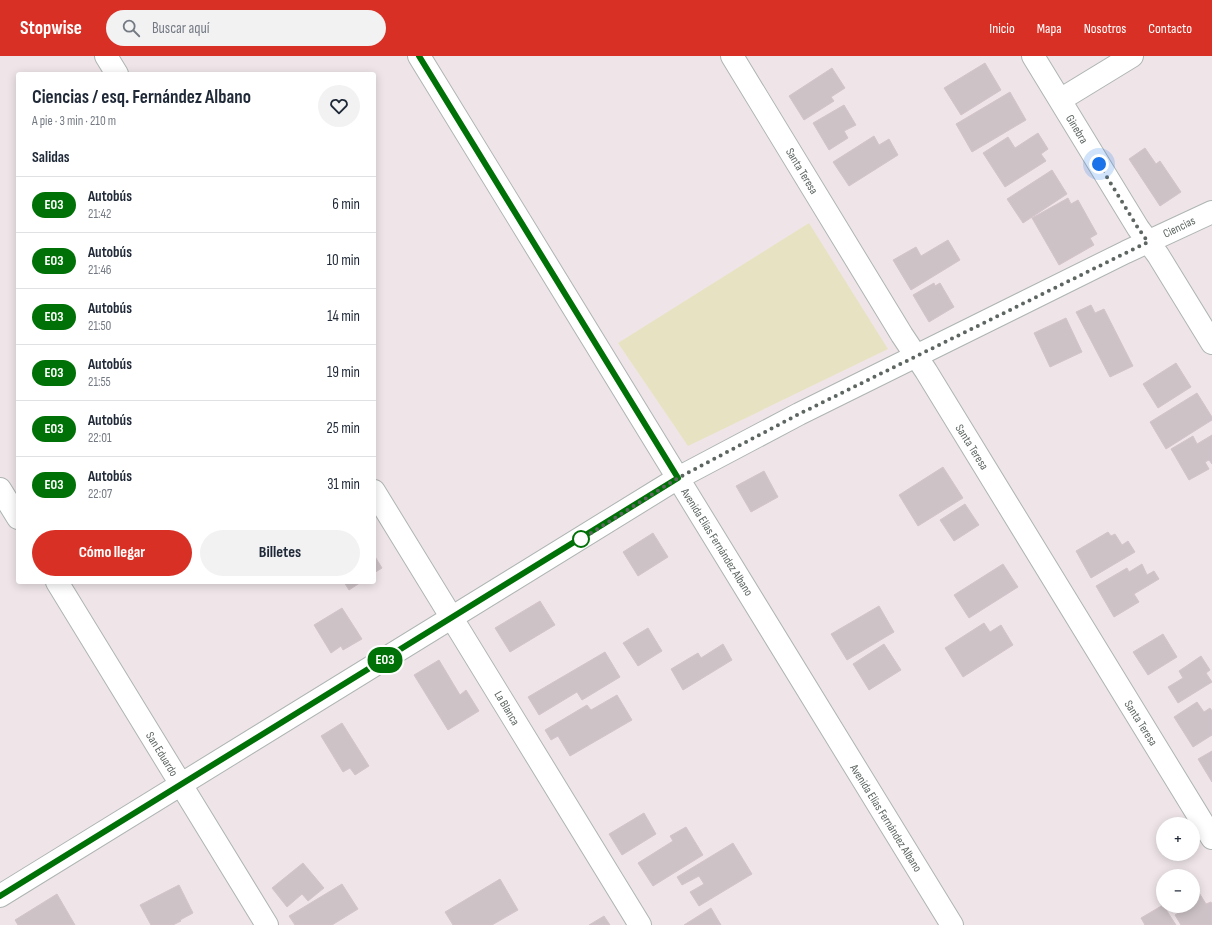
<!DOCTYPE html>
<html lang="es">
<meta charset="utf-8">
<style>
body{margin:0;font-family:"Sofia Sans Condensed",sans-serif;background:#f2f2f3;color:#1f2937;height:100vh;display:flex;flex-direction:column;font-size:15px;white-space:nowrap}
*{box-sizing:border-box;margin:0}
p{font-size:13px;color:#747a83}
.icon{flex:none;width:22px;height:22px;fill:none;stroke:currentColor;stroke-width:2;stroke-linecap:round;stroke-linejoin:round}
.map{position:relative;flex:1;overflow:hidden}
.side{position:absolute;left:16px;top:16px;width:360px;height:512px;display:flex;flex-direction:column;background:#fff;border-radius:4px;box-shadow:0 2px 10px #0003}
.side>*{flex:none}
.badge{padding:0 8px;border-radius:13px;font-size:14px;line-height:26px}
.buttons{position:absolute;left:1156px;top:761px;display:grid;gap:8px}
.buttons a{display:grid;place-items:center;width:44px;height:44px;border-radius:50%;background:#fff;box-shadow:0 2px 10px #0003;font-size:20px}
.you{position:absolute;width:20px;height:20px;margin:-10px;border:3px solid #fff;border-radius:50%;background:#1a73e8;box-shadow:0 0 0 6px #1a73e833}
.map>.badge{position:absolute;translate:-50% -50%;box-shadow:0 0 0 2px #fff}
h2{padding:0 16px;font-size:15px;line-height:36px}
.round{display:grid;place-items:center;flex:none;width:42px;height:42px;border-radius:21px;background:#f2f2f3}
.headline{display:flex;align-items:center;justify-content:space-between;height:68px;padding:0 16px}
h1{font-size:19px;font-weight:700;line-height:30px}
.action{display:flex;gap:8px;margin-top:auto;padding:8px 16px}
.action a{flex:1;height:46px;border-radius:24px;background:#d93025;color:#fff;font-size:16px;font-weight:700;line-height:46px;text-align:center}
.action a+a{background:#f2f2f3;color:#1f2937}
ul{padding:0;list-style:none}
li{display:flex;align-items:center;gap:12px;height:56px;padding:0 16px;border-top:1px solid #e0e1e3}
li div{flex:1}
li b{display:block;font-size:15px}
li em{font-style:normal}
li .badge{min-width:44px;font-weight:700;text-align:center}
header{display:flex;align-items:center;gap:24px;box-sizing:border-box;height:56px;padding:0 20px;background:#d93025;color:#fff}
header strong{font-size:19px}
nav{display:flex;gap:22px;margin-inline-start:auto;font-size:14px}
.search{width:280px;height:36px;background:#f2f2f3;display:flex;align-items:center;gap:10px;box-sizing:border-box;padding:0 14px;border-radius:22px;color:#747a83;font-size:15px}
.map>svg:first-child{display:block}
</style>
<header>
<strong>Stopwise</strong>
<div class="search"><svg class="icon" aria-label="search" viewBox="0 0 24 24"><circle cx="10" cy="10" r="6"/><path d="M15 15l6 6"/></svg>Buscar aquí</div>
<nav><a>Inicio</a><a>Mapa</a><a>Nosotros</a><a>Contacto</a></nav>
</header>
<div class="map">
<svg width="1212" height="869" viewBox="0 0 1212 869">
<rect width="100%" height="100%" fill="#efe5e9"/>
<path fill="#e7e3c2" d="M809,167L888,293L688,390L618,287Z"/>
<path fill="#cdc3c7" stroke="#d4c3ca" d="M985,7L1001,34L961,59L944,32Z
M832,12L845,32L831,41L834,45L804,64L789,40Z
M1010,36L1026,64L972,96L956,68Z
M844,49L856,69L844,75L848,82L829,94L813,67Z
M1038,77L1048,93L1041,98L1046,105L1005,131L983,97L1008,81L1015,92Z
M874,80L879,89L889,83L898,99L849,130L833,106Z
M1145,92L1156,108L1160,105L1181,136L1160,150L1129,103Z
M1052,114L1067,138L1023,167L1007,143Z
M1068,142L1071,148L1078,144L1097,178L1090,182L1094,189L1059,209L1032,162Z
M948,184L960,204L911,234L893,204L916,191L921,200Z
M934,227L935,230L940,227L954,251L929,266L913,239Z
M1091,249L1095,257L1104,253L1133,310L1110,321L1076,256Z
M1066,262L1082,296L1050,311L1034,277Z
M1176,307L1191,331L1158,352L1143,328Z
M1197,337L1212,361V364L1166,393L1150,366Z
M1212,379V408L1209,404L1205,406L1209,413L1189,424L1171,393L1193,380L1197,388Z
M943,411L963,442L918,470L899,439Z
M764,415L778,441L751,456L736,430Z
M965,448L979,469L954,485L940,464Z
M1108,476L1111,480L1115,478L1122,489L1128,485L1135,496L1091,522L1076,495Z
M653,477L668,501L638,520L623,496Z
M374,499L382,512L374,517Z
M1003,508L1018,531L969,562L954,539Z
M1142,508L1147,519L1154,515L1159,523L1134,538L1139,546L1114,561L1096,530L1127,512L1129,516Z
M344,526H361L349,534Z
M540,545L555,569L510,596L495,572Z
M879,550L894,576L847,604L831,578Z
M342,552L362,583L343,594L341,590L331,597L314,569Z
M984,567L990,576L1001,569L1013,589L963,621L945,592Z
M648,572L662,595L638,610L623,587Z
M1163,578L1177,601L1148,619L1133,596Z
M723,588L732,604L683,634L671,613L698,597L701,602Z
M884,588L901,614L869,634L853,608Z
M605,596L620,621L582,644L577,636L539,659L528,641Z
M1201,600L1210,614L1206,617L1212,626L1178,647L1168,631L1183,622L1179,615Z
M439,604L460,639L466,634L479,655L448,674L414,619Z
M617,639L632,664L570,700L558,680L551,684L545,674L587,649L591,654Z
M1197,646L1204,656L1210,652L1212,655V679L1193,691L1174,661Z
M342,667L369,710L355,719L350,712L343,716L321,680Z
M1212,695V726L1198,703Z
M644,757L656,778L622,799L609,778Z
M686,771L703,799L653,830L638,807L673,785L670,780Z
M733,787L752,818L699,850L690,836L704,828L699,820L682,829L677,821Z
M303,807L324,832L308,845L302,838L287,851L272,832Z
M500,823L518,854L492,869H453L445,856Z
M1193,827L1206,848L1211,846L1212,848V869H1181L1175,859L1187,852L1186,850H1193Z
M342,828L358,853L332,869H295L289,860Z
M179,829L193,857L180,864L181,865L173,869H151L140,849Z
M57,838L75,869H18L15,864Z
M1163,849L1176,869H1145L1141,862Z
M711,852L721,869H684Z
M604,860L610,869H589Z"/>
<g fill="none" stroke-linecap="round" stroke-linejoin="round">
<g stroke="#aeb5b2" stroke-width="24">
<path id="minor" d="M106,0L117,18
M419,0L952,869
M732,0L902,279L926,315L1212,782
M1033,0L1138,172L1158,199L1212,287
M1060,44L1132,0
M0,433L18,462
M374,435L640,869
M57,526L267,869
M0,840L678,422L799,358L1126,196L1212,156"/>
</g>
<use href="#minor" stroke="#fff" stroke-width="22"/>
</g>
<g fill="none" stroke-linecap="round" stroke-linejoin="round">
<g stroke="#fff" stroke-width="9">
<path id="line" d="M0,840L678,422L419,0"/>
</g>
<use href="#line" stroke="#007106" stroke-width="6"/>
<path stroke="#5d6661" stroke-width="4" stroke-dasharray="0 7.2" d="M581,483L580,484L678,422L799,358L1148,186L1138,172L1099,108"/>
</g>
<circle fill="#fff" stroke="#007106" stroke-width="2" cx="581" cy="483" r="8"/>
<g text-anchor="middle" stroke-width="3" stroke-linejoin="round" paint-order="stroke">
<g font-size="12" fill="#5d6661" stroke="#fff">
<text transform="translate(1077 73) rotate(59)" y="4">Ginebra</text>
<text transform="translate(802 115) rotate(59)" y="4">Santa Teresa</text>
<text transform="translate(1179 171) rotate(-26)" y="4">Ciencias</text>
<text transform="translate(972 391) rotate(58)" y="4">Santa Teresa</text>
<text transform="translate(717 486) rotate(58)" y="4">Avenida Elías Fernández Albano</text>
<text transform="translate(507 652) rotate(59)" y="4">La Blanca</text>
<text transform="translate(1141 667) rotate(58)" y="4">Santa Teresa</text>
<text transform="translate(162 698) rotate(58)" y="4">San Eduardo</text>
<text transform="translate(886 762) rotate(58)" y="4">Avenida Elías Fernández Albano</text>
</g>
</g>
</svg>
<div class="buttons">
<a>+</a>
<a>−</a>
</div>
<div class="you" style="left:1099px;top:108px"></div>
<b class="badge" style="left:385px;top:604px;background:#007106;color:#fff">E03</b>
<section class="side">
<div class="headline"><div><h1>Ciencias / esq. Fernández Albano</h1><p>A pie · 3 min · 210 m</p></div><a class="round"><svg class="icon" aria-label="heart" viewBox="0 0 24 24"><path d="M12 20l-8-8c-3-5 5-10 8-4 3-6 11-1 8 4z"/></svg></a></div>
<h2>Salidas</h2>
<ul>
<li><span class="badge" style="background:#007106;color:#fff">E03</span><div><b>Autobús</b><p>21:42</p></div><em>6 min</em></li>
<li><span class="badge" style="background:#007106;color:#fff">E03</span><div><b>Autobús</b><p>21:46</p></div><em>10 min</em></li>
<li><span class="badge" style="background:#007106;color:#fff">E03</span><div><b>Autobús</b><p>21:50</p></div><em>14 min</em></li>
<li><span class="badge" style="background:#007106;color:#fff">E03</span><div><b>Autobús</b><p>21:55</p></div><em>19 min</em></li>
<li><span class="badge" style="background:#007106;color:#fff">E03</span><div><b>Autobús</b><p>22:01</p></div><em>25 min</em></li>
<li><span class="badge" style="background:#007106;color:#fff">E03</span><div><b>Autobús</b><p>22:07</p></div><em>31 min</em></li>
</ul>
<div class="action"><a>Cómo llegar</a><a>Billetes</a></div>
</section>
</div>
